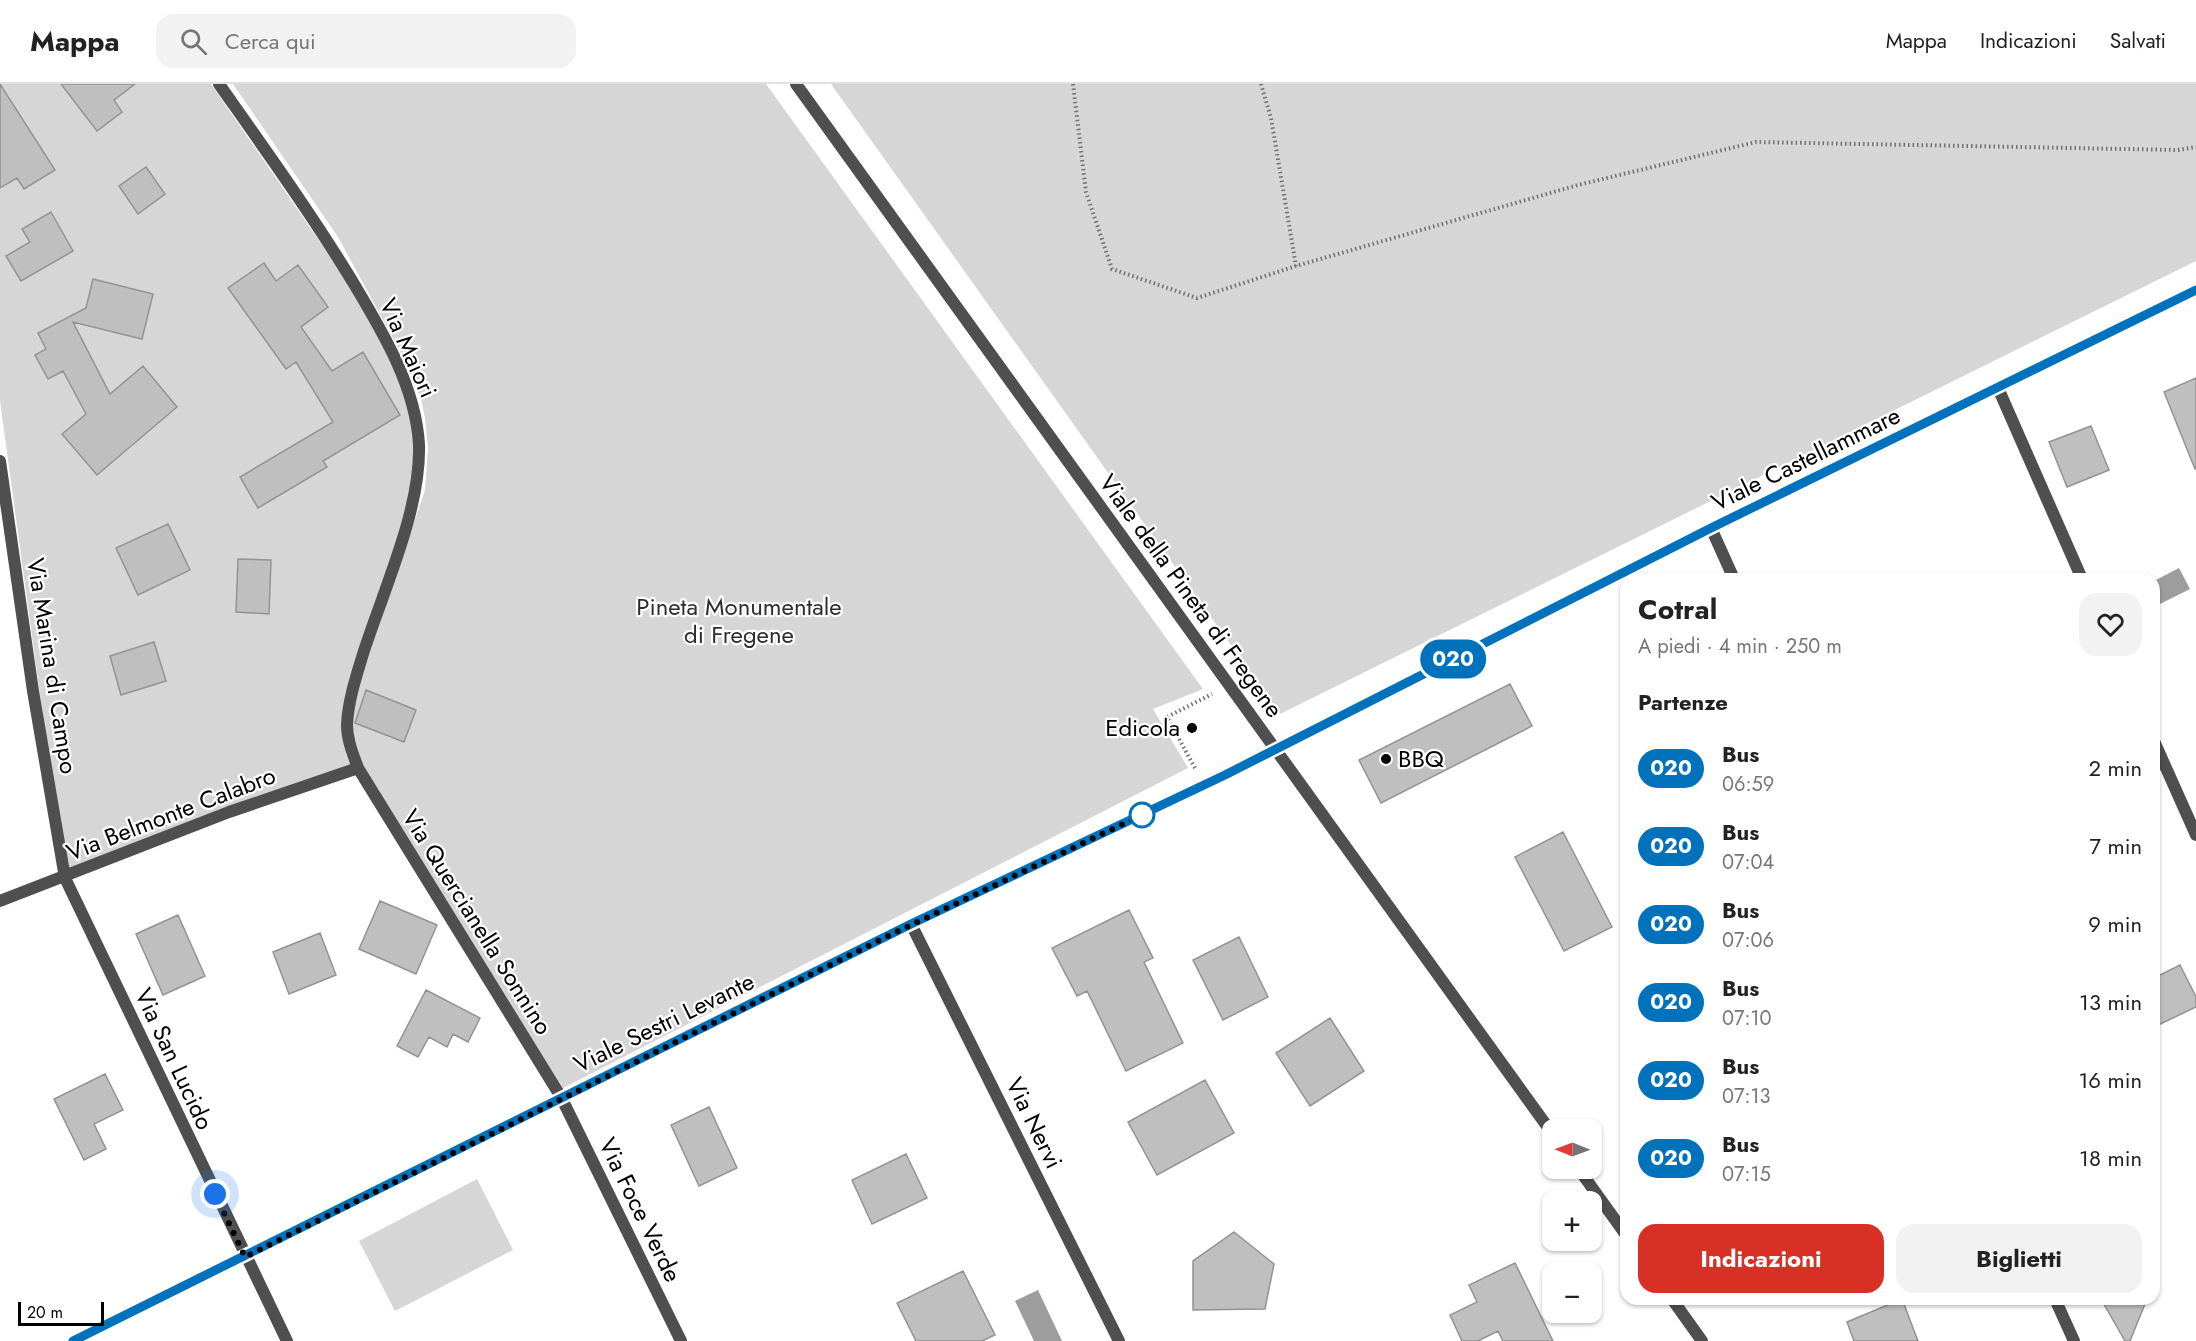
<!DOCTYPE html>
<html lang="it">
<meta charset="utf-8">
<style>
body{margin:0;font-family:Jost,sans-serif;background:#f2f2f2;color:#222;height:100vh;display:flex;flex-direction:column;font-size:22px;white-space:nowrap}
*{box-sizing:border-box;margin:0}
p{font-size:20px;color:#767676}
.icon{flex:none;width:33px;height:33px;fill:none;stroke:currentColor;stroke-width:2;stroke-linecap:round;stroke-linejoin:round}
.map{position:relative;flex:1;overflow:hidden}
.sheet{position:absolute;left:1620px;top:489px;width:540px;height:732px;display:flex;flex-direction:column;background:#fff;border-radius:18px;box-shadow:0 2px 4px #0004}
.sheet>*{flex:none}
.badge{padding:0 12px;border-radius:20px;font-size:21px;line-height:39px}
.needle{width:39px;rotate:271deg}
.fabs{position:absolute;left:1542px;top:1035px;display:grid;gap:12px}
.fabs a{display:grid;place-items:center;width:60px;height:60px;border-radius:12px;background:#fff;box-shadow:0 2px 4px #0004;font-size:30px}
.scale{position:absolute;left:18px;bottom:15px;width:86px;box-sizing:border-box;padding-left:6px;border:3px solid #000;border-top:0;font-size:16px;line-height:21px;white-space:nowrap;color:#000;-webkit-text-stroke:4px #fff;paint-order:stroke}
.you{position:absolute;width:30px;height:30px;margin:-15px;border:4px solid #fff;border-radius:50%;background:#1a73e8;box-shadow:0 0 0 9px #1a73e833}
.map>.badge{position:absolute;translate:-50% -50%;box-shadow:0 0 0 3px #fff}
h2{padding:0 18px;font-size:22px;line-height:54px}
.round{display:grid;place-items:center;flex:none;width:63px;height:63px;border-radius:18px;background:#f2f2f2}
.overview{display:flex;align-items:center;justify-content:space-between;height:102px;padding:0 18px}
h1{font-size:28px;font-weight:700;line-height:45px}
.button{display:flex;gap:12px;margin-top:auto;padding:12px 18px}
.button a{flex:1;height:69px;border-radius:18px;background:#d93025;color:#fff;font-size:24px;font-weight:700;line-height:69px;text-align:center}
.button a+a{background:#f2f2f2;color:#222}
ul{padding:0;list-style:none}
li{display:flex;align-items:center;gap:18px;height:78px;padding:0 18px}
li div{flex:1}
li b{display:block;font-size:22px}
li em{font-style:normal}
li .badge{min-width:66px;font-weight:700;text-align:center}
header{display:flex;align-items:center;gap:36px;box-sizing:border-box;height:84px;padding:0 30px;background:#fff;border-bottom:2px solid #e0e0e0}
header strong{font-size:28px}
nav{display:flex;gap:33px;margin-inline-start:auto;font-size:21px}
.search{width:420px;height:54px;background:#f2f2f2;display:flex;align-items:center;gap:15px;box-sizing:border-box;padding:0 21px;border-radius:18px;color:#767676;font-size:22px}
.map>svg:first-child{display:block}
</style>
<header>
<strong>Mappa</strong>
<div class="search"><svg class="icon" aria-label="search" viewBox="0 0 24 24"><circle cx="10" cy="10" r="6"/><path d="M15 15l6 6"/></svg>Cerca qui</div>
<nav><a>Mappa</a><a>Indicazioni</a><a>Salvati</a></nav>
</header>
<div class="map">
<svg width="2196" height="1257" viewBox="0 0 2196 1257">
<rect width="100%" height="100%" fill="#fff"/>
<path fill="#d6d6d6" d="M0,0H211L378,242L407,305L418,380L348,631L358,684L65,794L0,317Z
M233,0H766L1203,605L1153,625L1188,684L563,1004L361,683L351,649L354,615L425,406L428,364L425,334L421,315L401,269L338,153Z
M831,0H2196V177L1280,630Z
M477,1095L513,1166L395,1227L359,1157Z"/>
<path fill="#9d9d9d" d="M2179,484L2190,505L2154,523V497Z
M1038,1206L1062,1257H1034L1015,1217Z"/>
<path fill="#bfbfbf" stroke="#939393" stroke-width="1.5" d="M0,0L55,86L24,105L17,94L0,104Z
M61,0H135L114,16L122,28L97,47Z
M146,83L165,110L138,130L119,102Z
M51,128L73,167L21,197L6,172L30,158L22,145Z
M264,179L276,197L298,181L328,223L301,243L332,287L363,268L400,331L323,377L327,383L258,424L240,393L333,338L296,278L286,285L228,204Z
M93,195L153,210L142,255L73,238L110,310L143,282L177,323L97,391L62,350L86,330L63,287L48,295L35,271L46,265L38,249L86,224Z
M2196,294V385H2195L2164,308Z
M2091,342L2109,386L2067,403L2049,358Z
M168,440L190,486L138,511L116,464Z
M238,475L271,476L269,530L236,528Z
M154,558L166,597L121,611L110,572Z
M1510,600L1532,642L1381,719L1359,676Z
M366,606L416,626L404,658L355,639Z
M1563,748L1612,843L1564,867L1515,773Z
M380,817L437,841L416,890L359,865Z
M1129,826L1153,874L1144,878L1183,959L1126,987L1087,907L1077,912L1052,864Z
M178,831L205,892L163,911L136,850Z
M320,849L336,891L289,910L273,868Z
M1239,853L1268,913L1223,936L1193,876Z
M2180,881L2196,913V923L2154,943V894Z
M426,906L480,934L468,958L453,950L447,963L429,953L418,973L397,962Z
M1330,934L1364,987L1310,1022L1276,969Z
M105,990L123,1026L94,1040L106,1065L84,1076L54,1015Z
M1205,996L1234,1049L1157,1091L1128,1038Z
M709,1023L737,1084L699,1102L671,1041Z
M906,1070L927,1114L872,1140L852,1096Z
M1234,1148L1274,1180L1265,1225L1193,1226V1177Z
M1515,1179L1553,1257H1503L1498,1247L1478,1257H1462L1450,1231L1477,1218L1469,1201Z
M963,1187L995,1251L982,1257H916L897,1219Z
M1902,1215L1918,1257H1854L1847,1238Z
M2101,1215H2147L2130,1257H2125Z"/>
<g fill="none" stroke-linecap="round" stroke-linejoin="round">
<path stroke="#717171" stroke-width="4" stroke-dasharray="1.5 3" stroke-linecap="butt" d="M1073,0L1086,108L1112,185L1197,214L1296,182L1578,101L1756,58L2178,66L2196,63
M1261,0L1271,34L1296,182
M1195,684L1167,633L1212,610"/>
<path stroke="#4f4f4f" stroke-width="12" d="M219,0C264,64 310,128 351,195C381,245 416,302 419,361C421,426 383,507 363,570C356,593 348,617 347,641C347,656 353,670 358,684L561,1013L681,1257
M796,0L1552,1049
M1998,304L2082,495
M0,377L33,607L65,794L287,1257
M1711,444L1734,495
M2154,657L2196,751
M0,817L229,728L358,684
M911,840L1119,1257
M1578,1084L1626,1151
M1672,1215L1702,1257
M2055,1215L2074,1257
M73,1257L911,840L1225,691L1711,444L2196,206"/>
</g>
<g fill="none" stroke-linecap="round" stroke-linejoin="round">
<g stroke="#fff" stroke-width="14">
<path id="line" d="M73,1257L911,840L1225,691L1711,444L2196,206"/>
</g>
<use href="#line" stroke="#0072bc" stroke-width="9"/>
<path stroke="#000" stroke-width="6" stroke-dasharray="0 10.8" d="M215,1110L245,1173L890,851L1142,731"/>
</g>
<g fill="#000" stroke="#fff" stroke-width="2">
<circle cx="1192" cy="644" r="6"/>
<circle cx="1386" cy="675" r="6"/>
</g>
<circle fill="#fff" stroke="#0072bc" stroke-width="3" cx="1142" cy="731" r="12"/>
<g text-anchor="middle" stroke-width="4.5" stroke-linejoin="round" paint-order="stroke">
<g font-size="24" fill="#000" stroke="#fff">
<text transform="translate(408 264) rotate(66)" y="8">Via Maiori</text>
<text transform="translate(1806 375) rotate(-26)" y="8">Viale Castellammare</text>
<text transform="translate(1191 512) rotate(54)" y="8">Viale della Pineta di Fregene</text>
<text transform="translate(52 582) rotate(81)" y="8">Via Marina di Campo</text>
<text transform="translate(171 730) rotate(-21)" y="8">Via Belmonte Calabro</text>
<text transform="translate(477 838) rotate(58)" y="8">Via Quercianella Sonnino</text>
<text transform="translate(664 939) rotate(-26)" y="8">Viale Sestri Levante</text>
<text transform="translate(174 975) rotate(65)" y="8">Via San Lucido</text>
<text transform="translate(1034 1039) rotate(64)" y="8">Via Nervi</text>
<text transform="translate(640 1126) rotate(64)" y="8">Via Foce Verde</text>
</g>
<g font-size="24" fill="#2d2d2d" stroke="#fff">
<text x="739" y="531">Pineta Monumentale<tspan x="739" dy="28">di Fregene</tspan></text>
</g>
<g font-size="24" fill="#000" stroke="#fff" text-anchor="end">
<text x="1180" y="652">Edicola</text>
<text x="1398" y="683" text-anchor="start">BBQ</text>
</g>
</g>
</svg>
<div class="fabs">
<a><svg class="needle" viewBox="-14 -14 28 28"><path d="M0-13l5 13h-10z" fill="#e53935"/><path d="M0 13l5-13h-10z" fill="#767676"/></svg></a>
<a>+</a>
<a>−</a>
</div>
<div class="scale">20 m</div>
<div class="you" style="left:215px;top:1110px"></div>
<b class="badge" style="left:1453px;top:575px;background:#0072bc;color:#fff">020</b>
<section class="sheet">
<div class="overview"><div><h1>Cotral</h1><p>A piedi · 4 min · 250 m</p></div><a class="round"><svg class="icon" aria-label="heart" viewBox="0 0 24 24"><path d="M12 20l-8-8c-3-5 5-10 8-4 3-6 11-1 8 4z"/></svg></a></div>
<h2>Partenze</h2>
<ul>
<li><span class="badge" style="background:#0072bc;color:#fff">020</span><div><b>Bus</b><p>06:59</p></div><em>2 min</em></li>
<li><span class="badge" style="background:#0072bc;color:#fff">020</span><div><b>Bus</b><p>07:04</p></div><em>7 min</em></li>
<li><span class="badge" style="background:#0072bc;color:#fff">020</span><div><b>Bus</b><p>07:06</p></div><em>9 min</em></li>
<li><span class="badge" style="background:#0072bc;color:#fff">020</span><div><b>Bus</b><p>07:10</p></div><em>13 min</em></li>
<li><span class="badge" style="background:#0072bc;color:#fff">020</span><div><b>Bus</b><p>07:13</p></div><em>16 min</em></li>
<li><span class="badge" style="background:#0072bc;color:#fff">020</span><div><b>Bus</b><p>07:15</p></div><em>18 min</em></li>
</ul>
<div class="button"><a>Indicazioni</a><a>Biglietti</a></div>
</section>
</div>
